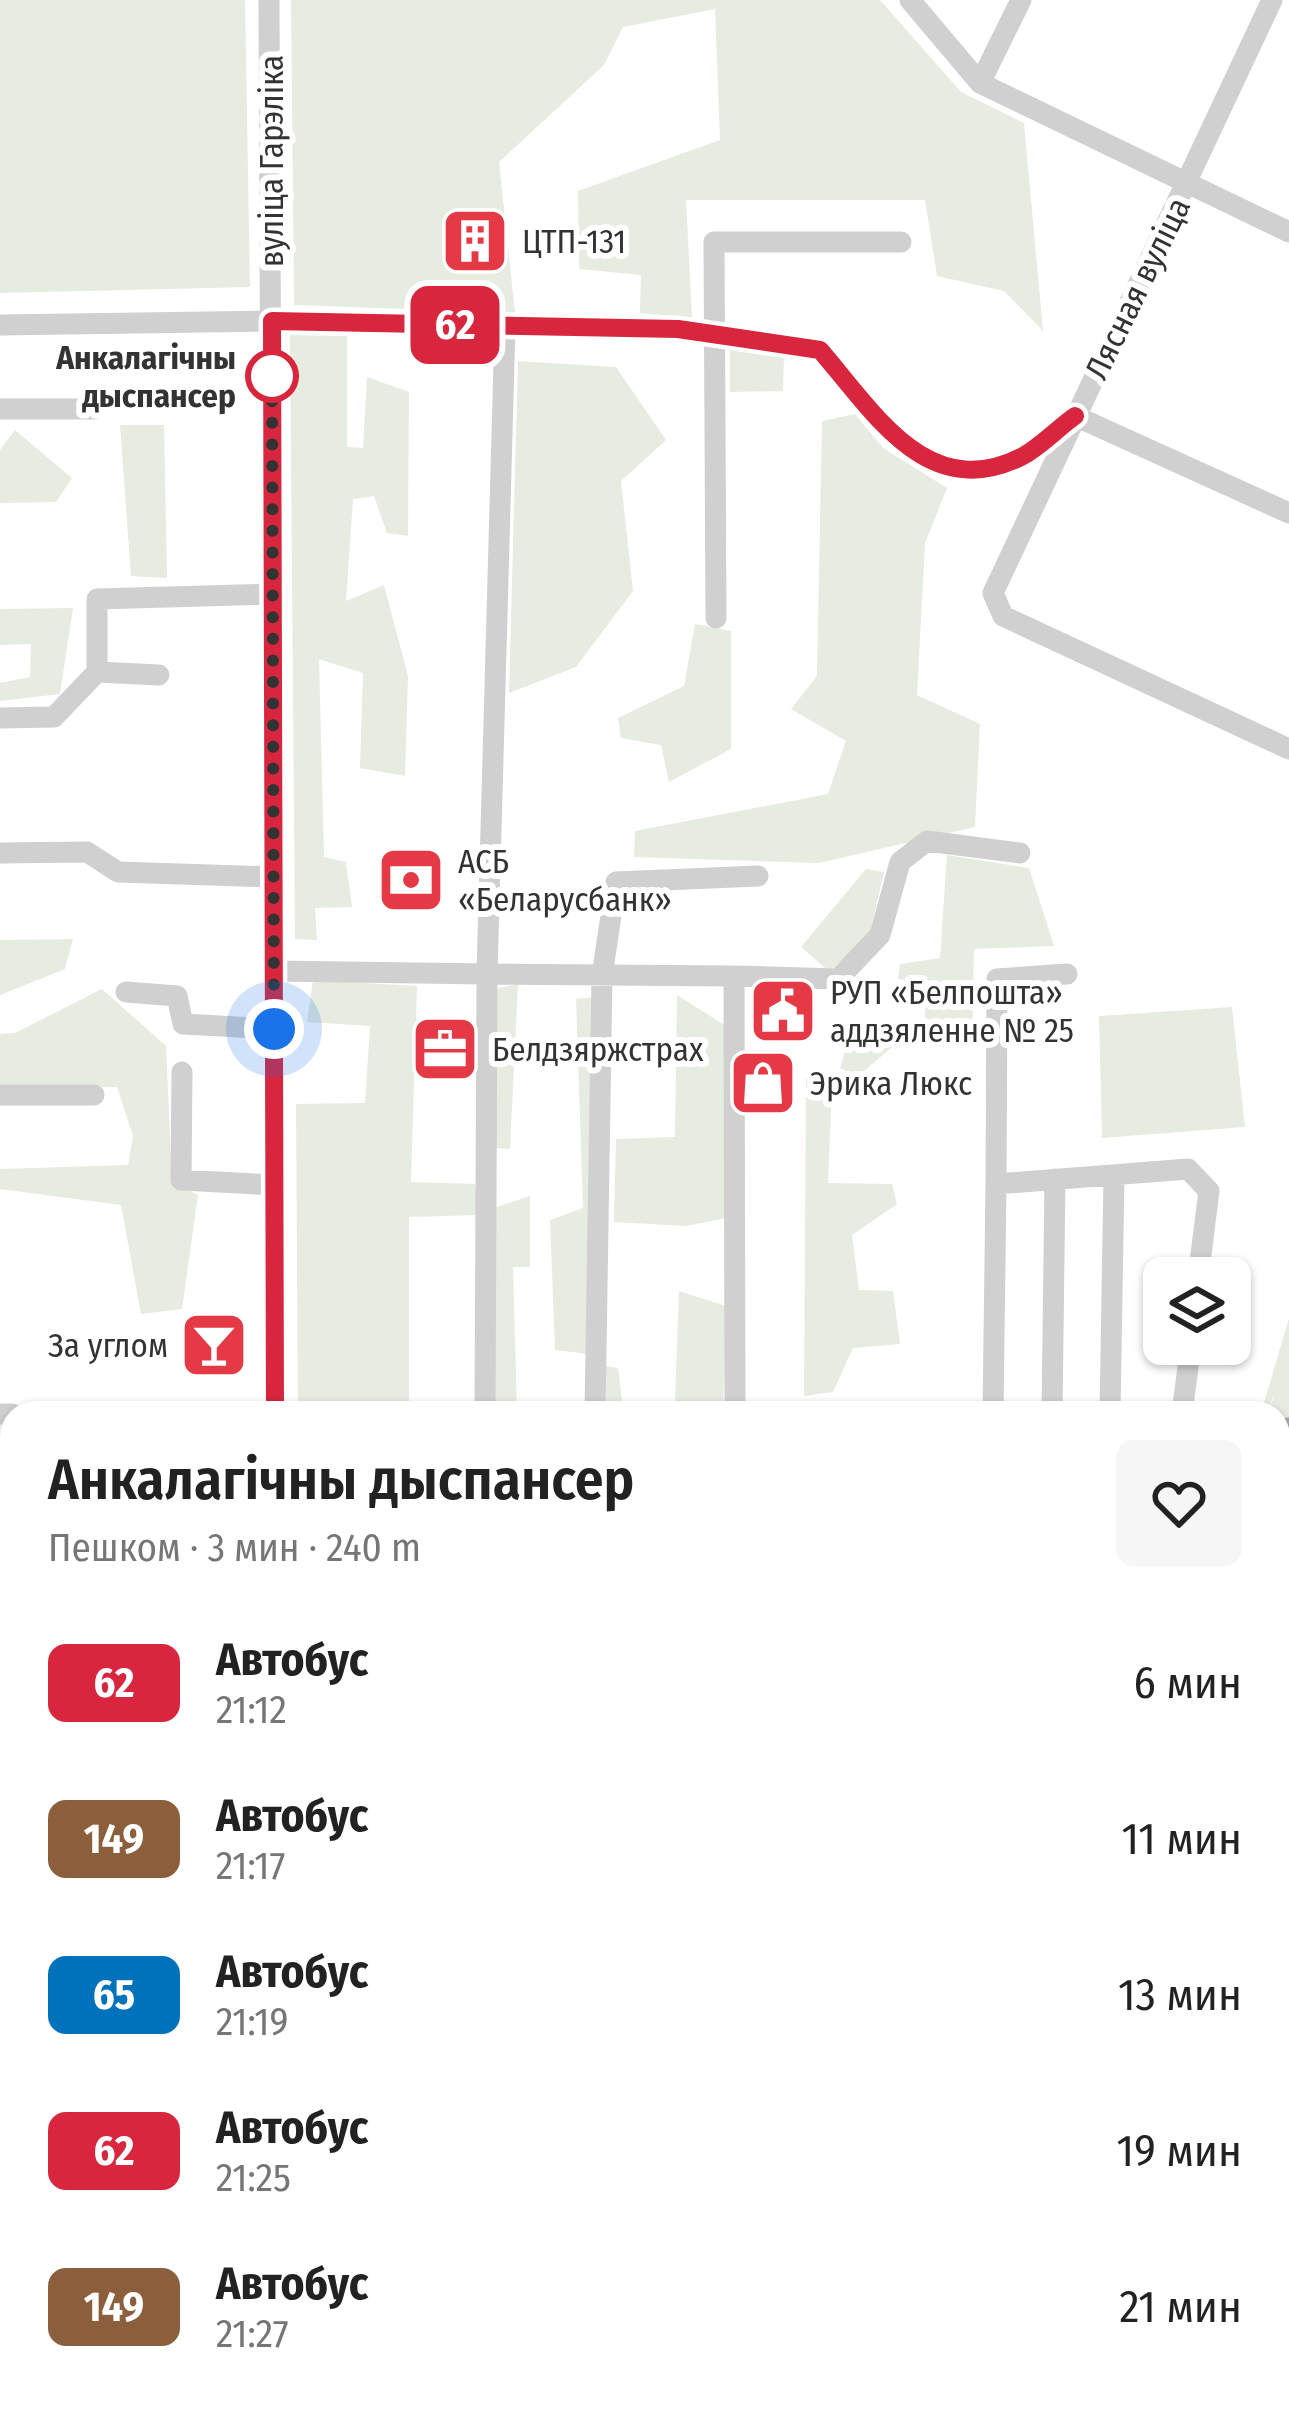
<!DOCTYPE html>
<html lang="ru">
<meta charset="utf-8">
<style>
body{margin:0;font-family:"Fira Sans Condensed",sans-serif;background:#f6f6f6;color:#222;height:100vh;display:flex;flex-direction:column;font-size:45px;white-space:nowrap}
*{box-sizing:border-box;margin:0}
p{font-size:39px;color:#767676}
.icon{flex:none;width:66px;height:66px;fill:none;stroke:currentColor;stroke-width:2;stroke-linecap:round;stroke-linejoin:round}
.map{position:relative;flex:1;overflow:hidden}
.sheet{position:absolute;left:0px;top:1401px;width:1290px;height:1011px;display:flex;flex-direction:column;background:#fff;border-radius:36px 36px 0 0;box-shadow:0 3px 9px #0004}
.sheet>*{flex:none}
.badge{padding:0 24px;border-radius:18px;font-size:42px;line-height:78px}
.buttons{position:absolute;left:1143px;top:1257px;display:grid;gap:24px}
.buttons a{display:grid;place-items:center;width:108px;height:108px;border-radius:18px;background:#fff;box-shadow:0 3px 9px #0004;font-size:60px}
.you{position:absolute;width:60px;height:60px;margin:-30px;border:9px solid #fff;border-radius:50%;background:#1a73e8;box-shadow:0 0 0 18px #1a73e833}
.map>.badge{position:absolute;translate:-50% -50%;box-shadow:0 0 0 6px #fff}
.round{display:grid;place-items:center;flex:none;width:126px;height:126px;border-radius:18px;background:#f6f6f6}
.head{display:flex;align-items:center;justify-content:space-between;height:204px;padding:0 48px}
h1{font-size:57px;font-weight:600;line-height:90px}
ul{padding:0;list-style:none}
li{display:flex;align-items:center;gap:36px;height:156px;padding:0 48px}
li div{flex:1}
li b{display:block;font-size:45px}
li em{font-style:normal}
li .badge{min-width:132px;font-weight:700;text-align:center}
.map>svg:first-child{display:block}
</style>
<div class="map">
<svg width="1289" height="2410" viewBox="0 0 1289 2410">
<rect width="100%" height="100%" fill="#fff"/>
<path fill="#e6ecdf" d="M0,0H245L250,287L0,293Z
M291,0H880L961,92L1024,123L1043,331L1004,291L937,276L925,200H686L692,318L640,313L641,275L579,269L578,191L720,140L715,9L623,27L604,65L499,162L515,313L294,305Z
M290,335L347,336V447L363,448L367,377L409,392L408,536L387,533L374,496L353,499L346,601L384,585L408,676L405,776L360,768L363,673L319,659L324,857L346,862L352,907L315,908L317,940L295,939Z
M730,348L784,358L783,391L730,392Z
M518,361L616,367L666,440L621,481L633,591L576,667L509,693Z
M855,414L883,448L947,488L925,543L917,695L980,724L975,827L819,863L634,857L635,831L828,794L846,741L791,709L817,676L822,421Z
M120,425H164L167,578L131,576Z
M15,430L72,478L56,502L0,503V450Z
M73,608L60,694L0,701V683L30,677L31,644L0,645V609Z
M695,624L731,631V749L669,782L661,745L621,738L618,718L684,686Z
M947,855L1029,868L1054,946L974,949L972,1043L923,1037L927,985L898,979L900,964L940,958Z
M866,869L884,872L869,937L829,971L801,947Z
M73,939L65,969L0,995V940Z
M313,980L417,986L411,1182L475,1184L479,1215L409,1217V1413H298L296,1104L365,1103L370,1026L307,1022Z
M518,984L510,1149L495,1148L496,989Z
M102,989L166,1046L172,1182L198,1195L182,1309L141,1314L121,1205L0,1189V1169L128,1165L133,1136L117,1087L0,1086V1034L15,1033Z
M677,995L726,1026V1218L686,1226L614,1222L616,1139L675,1137Z
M594,997L589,1354L555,1350L550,1220L583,1208L576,999Z
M1232,1007L1245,1127L1102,1138L1099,1016Z
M854,1022L897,1043L857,1077L840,1068Z
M806,1076L832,1086L828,1183L892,1184L897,1204L852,1235L859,1290L893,1291L900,1344L853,1348L833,1392L804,1396Z
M530,1196V1267H513L517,1413H491L493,1208Z
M679,1291L726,1306L723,1413H606L605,1366L618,1368L623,1408L675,1401Z
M1289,1318V1431L1278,1461V1413H1269L1275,1392L1267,1413H1261Z
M1289,1722V2000L1278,1997V1724Z
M0,1892H12V2196H0Z
M668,2400H753C729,2410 696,2407 668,2400Z"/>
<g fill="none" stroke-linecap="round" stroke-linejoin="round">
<path stroke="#d0d0d0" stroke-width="21" d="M269,0L275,1413
M910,0L980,83L1289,232
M1272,0L993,593L1003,616L1289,749
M980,83L1021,0
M0,325L272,321L678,329L820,351C873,412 928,504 1023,456C1041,446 1058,428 1075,416L1289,513
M0,409H94
M716,618L714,242H901
M159,675L97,672V599L273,594
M0,718L54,717L97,672
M0,853L87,852L118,872L274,877
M275,971L487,974L505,326
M734,976L838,979L880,935L900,862L927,841L1020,853
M126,992L177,996L183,1024L274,1029
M182,1072L181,1180L274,1185
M0,1095H94
M996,1184L997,979L1067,974
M485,1413L487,974L734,976L735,1413
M595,1413L602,976L616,882L758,876
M993,1413L996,1184L1188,1169L1209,1191L1198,1278
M1052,1413L1055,1179
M1110,1413L1114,1175
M1182,1413L1191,1344
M0,1414H12
M0,1629H12
M1278,1701L1289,1699
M0,1879H12
M0,2208H12
M0,2310L12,2311
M464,2400L465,2410"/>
<path stroke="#ababab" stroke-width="27" d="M1278,1461L1289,1431
M1278,2021L1289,2023
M783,2410L795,2400"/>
</g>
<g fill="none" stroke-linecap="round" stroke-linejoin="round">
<g stroke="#fff" stroke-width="27">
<path id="line" d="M275,1413L272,321L678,329L820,350C874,412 928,505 1023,456C1041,446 1058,428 1075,416"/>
</g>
<use href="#line" stroke="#d7263d" stroke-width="18"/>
<path stroke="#333" stroke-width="12" stroke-dasharray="0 21.6" d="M272,376V367L274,1029"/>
</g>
<defs>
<g id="building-square" transform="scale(3.45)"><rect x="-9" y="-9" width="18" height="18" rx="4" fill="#e63946" stroke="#fff"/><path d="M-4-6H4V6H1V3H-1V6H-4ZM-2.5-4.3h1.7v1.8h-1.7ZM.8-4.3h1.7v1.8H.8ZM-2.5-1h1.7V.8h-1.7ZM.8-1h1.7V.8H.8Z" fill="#fff"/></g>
<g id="bank-square" transform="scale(3.45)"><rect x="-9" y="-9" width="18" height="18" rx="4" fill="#e63946" stroke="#fff"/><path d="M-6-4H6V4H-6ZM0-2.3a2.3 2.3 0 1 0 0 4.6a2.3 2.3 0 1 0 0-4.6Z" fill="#fff"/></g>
<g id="civic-square" transform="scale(3.45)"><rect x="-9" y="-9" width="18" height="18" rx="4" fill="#e63946" stroke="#fff"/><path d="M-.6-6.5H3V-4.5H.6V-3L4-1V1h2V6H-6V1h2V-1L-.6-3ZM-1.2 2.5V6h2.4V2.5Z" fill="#fff"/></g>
<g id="office-square" transform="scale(3.45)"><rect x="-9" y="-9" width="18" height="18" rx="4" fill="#e63946" stroke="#fff"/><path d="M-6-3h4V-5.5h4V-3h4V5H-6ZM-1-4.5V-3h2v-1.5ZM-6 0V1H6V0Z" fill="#fff"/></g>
<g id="shop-square" transform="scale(3.45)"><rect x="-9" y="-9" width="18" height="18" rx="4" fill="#e63946" stroke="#fff"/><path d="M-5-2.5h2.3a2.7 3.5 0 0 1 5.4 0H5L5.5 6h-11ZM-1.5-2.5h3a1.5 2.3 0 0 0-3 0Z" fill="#fff"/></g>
<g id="bar-square" transform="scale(3.45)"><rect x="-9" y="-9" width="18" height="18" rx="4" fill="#e63946" stroke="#fff"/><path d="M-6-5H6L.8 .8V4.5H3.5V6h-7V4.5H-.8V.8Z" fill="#fff"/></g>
</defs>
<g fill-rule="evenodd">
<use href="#building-square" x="475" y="241"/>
<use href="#bank-square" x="411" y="880"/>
<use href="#civic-square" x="783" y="1011"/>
<use href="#office-square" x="445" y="1049"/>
<use href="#shop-square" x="763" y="1083"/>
<use href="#bar-square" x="214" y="1345"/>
</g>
<circle fill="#fff" stroke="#d7263d" stroke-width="6" cx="272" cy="376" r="24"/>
<g text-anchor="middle" stroke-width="12" stroke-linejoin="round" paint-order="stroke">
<g font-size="33" fill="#333" stroke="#fff">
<text transform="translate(271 161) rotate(-90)" y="12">вуліца Гарэліка</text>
<text transform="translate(1137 288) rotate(-64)" y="12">Лясная вуліца</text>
</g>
<g font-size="33" fill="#333" stroke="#fff" text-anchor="start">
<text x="522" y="253">ЦТП-131</text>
<text x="458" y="873">АСБ<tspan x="458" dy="38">«Беларусбанк»</tspan></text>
<text x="830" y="1004">РУП «Белпошта»<tspan x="830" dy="38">аддзяленне № 25</tspan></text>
<text x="492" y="1061">Белдзяржстрах</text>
<text x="810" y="1095">Эрика Люкс</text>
<text x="168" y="1357" text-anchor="end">За углом</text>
</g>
<g font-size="33" font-weight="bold" fill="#333" stroke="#fff" text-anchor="end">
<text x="236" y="369">Анкалагічны<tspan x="236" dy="38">дыспансер</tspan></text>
</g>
</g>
</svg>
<div class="buttons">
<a><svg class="icon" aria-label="layers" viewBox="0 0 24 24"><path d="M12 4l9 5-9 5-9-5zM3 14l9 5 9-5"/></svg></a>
</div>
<div class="you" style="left:274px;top:1029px"></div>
<b class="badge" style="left:455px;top:325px;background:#d7263d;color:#fff">62</b>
<section class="sheet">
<div class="head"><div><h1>Анкалагічны дыспансер</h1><p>Пешком · 3 мин · 240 m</p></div><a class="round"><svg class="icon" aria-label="heart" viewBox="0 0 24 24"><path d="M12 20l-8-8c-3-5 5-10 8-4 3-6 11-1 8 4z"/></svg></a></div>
<ul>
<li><span class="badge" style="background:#d7263d;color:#fff">62</span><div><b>Автобус</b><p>21:12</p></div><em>6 мин</em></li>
<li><span class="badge" style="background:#8b5e3c;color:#fff">149</span><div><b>Автобус</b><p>21:17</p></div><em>11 мин</em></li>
<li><span class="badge" style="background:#0072bc;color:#fff">65</span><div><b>Автобус</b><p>21:19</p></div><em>13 мин</em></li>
<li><span class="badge" style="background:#d7263d;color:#fff">62</span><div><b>Автобус</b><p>21:25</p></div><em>19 мин</em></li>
<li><span class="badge" style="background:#8b5e3c;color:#fff">149</span><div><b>Автобус</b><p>21:27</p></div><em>21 мин</em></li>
</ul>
</section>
</div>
